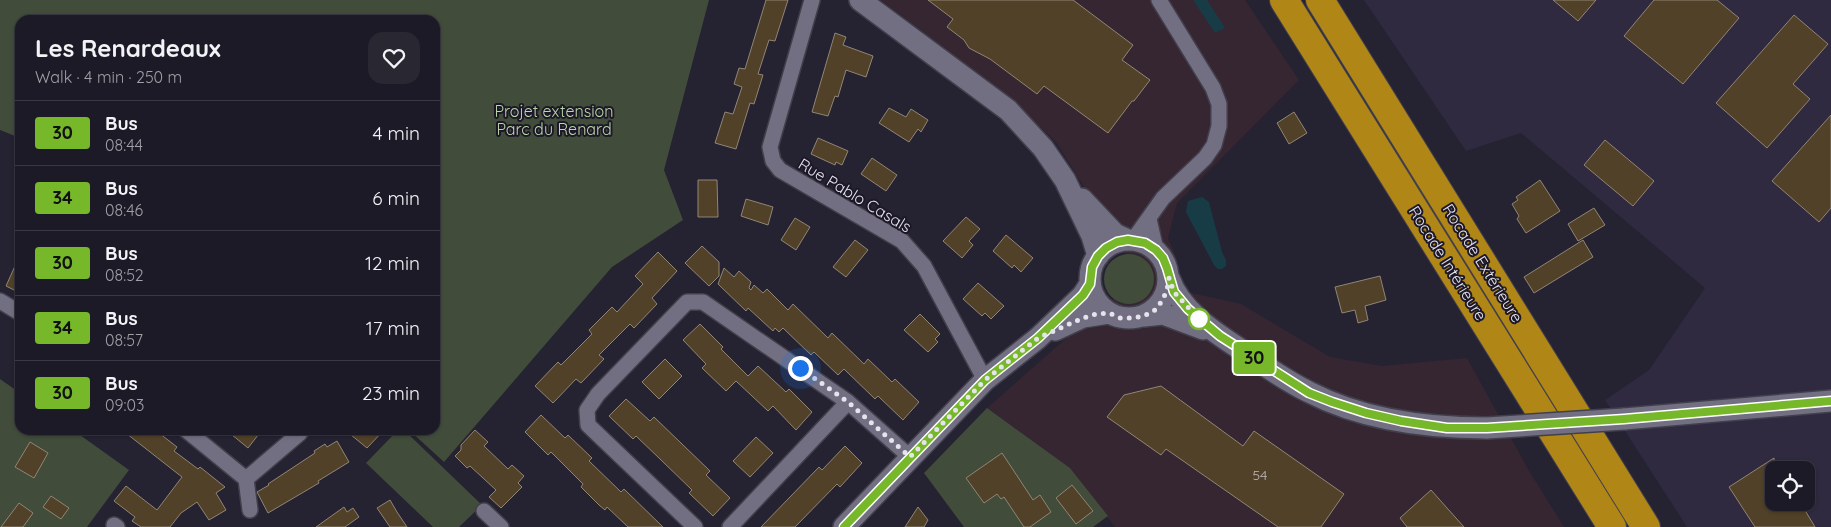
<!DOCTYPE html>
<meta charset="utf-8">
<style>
body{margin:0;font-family:Quicksand,sans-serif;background:#292732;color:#f1f3f6;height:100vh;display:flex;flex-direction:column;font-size:19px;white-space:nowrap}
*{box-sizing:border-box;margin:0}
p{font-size:16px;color:#a0a1a7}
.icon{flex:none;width:28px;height:28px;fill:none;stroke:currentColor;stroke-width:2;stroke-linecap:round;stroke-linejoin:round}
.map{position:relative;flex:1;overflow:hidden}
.details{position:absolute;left:15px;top:15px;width:425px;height:420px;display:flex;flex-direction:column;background:#1c1a26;border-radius:15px;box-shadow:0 1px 4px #0004,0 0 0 1px #3a3843}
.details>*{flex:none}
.badge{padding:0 10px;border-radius:4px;font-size:18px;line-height:32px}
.fabs{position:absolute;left:1765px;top:461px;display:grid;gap:10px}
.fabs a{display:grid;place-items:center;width:50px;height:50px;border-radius:10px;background:#1c1a26;box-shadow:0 1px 4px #0004,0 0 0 1px #3a3843;font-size:25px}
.you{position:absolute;width:25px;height:25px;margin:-12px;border:4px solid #fff;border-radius:50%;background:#1a73e8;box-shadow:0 0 0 8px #1a73e833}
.map>.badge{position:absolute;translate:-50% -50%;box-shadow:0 0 0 2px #fff}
.round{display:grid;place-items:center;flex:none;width:52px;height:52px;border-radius:15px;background:#292732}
.head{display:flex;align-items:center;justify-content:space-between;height:85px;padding:0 20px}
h1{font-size:24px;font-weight:700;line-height:38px}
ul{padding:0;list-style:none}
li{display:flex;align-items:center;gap:15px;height:65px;padding:0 20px;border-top:1px solid #3a3843}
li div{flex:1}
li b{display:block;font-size:19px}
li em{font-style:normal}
li .badge{min-width:55px;font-weight:700;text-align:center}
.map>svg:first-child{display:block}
</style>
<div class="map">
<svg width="1831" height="527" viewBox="0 0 1831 527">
<rect width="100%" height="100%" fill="#252232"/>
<path fill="#362632" d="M881,0H1245L1299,80L1177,203L1168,238L1176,257L1182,282L1187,292L1241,304L1330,357L1382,366L1467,358L1528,469L1564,527H1115L1070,468L987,408L1079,327L1122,292L1132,264L1056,142L1014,101Z"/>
<path fill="#2f2a40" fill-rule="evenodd" d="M1364,0H1831V527H1687L1605,400L1649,370L1705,288L1521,133L1466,151ZM1774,470H1806V502H1774Z"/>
<path fill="#414c3b" d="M0,0H709L664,170L683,220L612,267L444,462L409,430H435V20H20V138L0,130Z
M1104 279a25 25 0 1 1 50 0a25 25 0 1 1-50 0Z
M0,379L20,393V430H73L129,470L87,527H0Z
M987,408L1070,468L1108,516L1093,527H964L924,473Z
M398,430H404L482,505L459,527H433L366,463Z"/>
<path fill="#183c45" d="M1193,0H1207L1225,28L1215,33Z
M1202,197L1209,202L1222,252L1226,260V266L1222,269H1218L1214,265L1186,212L1188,201Z"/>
<path fill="#504128" stroke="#918674" d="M766,0H788L775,41L769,40L758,74L763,75L754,104L750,103L736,149L715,143L725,112L733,114L742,87L734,84L739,68L745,69Z
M928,0H1073L1133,45L1122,60L1150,80L1134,101H1132L1108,133L1044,86L1037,94L990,59L969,48L964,40L947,27L953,19Z
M1553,0H1596L1578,21Z
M1654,0H1717L1739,18L1683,84L1624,36Z
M1794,15L1828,44L1793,84L1810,99L1767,148L1716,103Z
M835,33L846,37L843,45L873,56L866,77L846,70L838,97L835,96L828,116L812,112Z
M889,108L906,117L911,109L928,120L921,132L918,129L909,142L879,123Z
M1294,112L1307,133L1289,144L1277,123Z
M1831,115V208L1819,222L1772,181Z
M818,138L848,151L842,165L836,162L835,165L811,154Z
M1605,140L1654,181L1633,206L1584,165Z
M872,158L897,175L886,191L861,174Z
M698,180H717L718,217H698Z
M1540,180L1560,211L1526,233L1517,219L1519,216L1512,204L1518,200L1516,197Z
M746,199L773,207L768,225L741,216Z
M1594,208L1605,225L1578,241L1568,224Z
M966,217L980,229L969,241L973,245L962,258L943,241Z
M795,218L810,227L796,250L781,240Z
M1006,235L1033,258L1021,272L1014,265L1012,268L993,251Z
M855,240L868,250L846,277L833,267Z
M1583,240L1593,257L1534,293L1524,277Z
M702,246L719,262V276L709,286L685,263Z
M658,252L677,271L652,298L657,304L634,328L630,324L599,355L604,359L581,383L576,379L553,403L535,386L558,362L561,365L592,334L589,330L612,307L617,312L643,284L635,276Z
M20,255V293L6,286Z
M724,268L734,277L739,271L751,282L749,288L751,290L754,285L763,293L767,289L788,310L793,304L828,338L832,333L864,364L868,359L892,382L895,379L919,402L903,420L878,396L875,399L844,369L838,375L814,352L811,355L783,328L779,332L775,328L773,331L748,308L746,311L718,284Z
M1380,276L1386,300L1365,306L1368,320L1358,323L1355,310L1342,313L1335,287Z
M978,283L1004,306L991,319L985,313L982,316L963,299Z
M920,314L940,334L935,339L938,342L928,352L904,330Z
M700,324L723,347L721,349L748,376L758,366L786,392L789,389L812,412L796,430L773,406L768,411L736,381L726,391L702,368L706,364L683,340Z
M665,359L682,376L659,399L642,382Z
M1161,386L1243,446L1254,431L1344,494L1321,527H1278L1166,449L1161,455L1107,417L1124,395Z
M626,399L650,421L654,417L710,471L706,475L730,498L713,516L689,493L692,490L660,459L636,436L633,439L609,416Z
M541,415L565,438L568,435L592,458L589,461L621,492L624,489L663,527H628L607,507L605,510L599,505L581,487L583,484L551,452L548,455L525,432Z
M122,430H151L157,435L159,433L177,447L174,451L198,469L200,467L225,487L216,493L226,510L209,520L197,502L181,513L170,527H141L132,521L135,517L114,501L126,486L157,510L182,477Z
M226,430H262L248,448Z
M345,430H384L367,448Z
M475,430L488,442L484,446L508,469L512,465L524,476L518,483L522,487L501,508L489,497L496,490L470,466L467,468L455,456L461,450V445Z
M756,437L773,453L750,477L733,461Z
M337,441L349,462L318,481L319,483L268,513L257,492L269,485L268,484L315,453L314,451L325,444L327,447Z
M30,442L48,453L34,478L15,467Z
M845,446L862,463L840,487L837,484L795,527H761L819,467L822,470Z
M1002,453L1033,500L1040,495L1051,512L1030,527H1024L1004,497L1001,499L997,494L984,503L966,478Z
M1774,458V502H1800L1815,527H1755L1729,487Z
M1072,485L1093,511L1076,524L1056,498Z
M1431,490L1464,527H1407L1400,518Z
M51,496L69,508L61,519L43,507Z
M390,500L397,512L407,527H390L377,508Z
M19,503L33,513L23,527H1Z
M344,507L347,512L353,508L359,517L345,527H316Z
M918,507L928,520L924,527H905Z"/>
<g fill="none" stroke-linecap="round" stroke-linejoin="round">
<g stroke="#423f4c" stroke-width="18">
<path id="street" d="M812,0L770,147L773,161L780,170L902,241L924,266L985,380
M1149,219L1156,250
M1133,240L1163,198L1205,158L1214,145L1219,126V104L1213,88L1159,0
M0,301L20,313
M186,430L246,479L250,510
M246,479L300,433L296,430
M484,511L501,527
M114,525L117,527
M695,527L588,425L587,410L598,394L687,302H703L848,402L910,457
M730,527L848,402"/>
</g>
<g stroke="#423f4c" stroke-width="24">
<path id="secondary" d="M860,0L1008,110L1043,148L1065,180L1092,236L1098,256
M1082,199L1115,234L1128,240
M1090 279a39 39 0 1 1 78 0a39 39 0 1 1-78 0Z
M1169,278C1180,309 1211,330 1237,347C1261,363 1284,380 1309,392C1363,420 1427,428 1487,428
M1144,316L1163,314L1203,329
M1055,330L1083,317L1109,313
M1624,419L1831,401
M844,527L985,380L1038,338L1083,295L1090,284"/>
</g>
<g stroke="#423f4c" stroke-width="30">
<path id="highway" d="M1284,0L1612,527
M1320,0L1646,527"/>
</g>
<use href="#street" stroke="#726f82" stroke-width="15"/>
<use href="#secondary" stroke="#726f82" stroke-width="21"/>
<use href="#highway" stroke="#b08616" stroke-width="28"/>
<g stroke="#423f4c" stroke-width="24" stroke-linecap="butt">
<path id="secondary-bridge" d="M1487,428L1624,419"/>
</g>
<use href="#secondary-bridge" stroke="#726f82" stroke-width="21"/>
</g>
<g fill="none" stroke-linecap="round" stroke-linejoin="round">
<g stroke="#fff" stroke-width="11">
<path id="line" d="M844,527L985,380L1038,338L1083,295L1090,284L1092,267L1098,256L1106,248L1117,242L1128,240L1145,243L1156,250L1163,258L1167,268L1174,292L1188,309L1220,336L1309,393L1332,402L1366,413L1401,421L1447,428H1487L1624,419L1831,401"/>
</g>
<use href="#line" stroke="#76b82a" stroke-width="8"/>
<path stroke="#e5e3ee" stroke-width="5" stroke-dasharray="0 9" d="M800,368L848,402L910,457L985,380L1038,338L1083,318L1096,314L1109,313L1120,318H1132L1144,316L1155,310L1162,301L1167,290L1169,278L1174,292L1199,319"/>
</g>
<circle fill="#fff" stroke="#76b82a" stroke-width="2.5" cx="1199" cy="319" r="10"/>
<g text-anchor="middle" stroke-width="4" stroke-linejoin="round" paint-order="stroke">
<g font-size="14" fill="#c0babc">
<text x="1260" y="480">54</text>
</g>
<g font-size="16" fill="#bbd8a7" stroke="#1c1828">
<text x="554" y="117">Projet extension<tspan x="554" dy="18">Parc du Renard</tspan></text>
</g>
<g font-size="16" fill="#e5e3ee" stroke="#1c1828">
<text transform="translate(855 195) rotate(31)" y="6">Rue Pablo Casals</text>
<text transform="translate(1448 263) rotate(58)" y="6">Rocade Intérieure</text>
<text transform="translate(1483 263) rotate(58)" y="6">Rocade Extérieure</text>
</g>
</g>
</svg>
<div class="fabs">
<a><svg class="icon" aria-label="locate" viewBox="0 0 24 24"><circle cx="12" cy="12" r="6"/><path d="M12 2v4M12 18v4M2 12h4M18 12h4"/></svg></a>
</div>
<div class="you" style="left:800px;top:368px"></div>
<b class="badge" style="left:1254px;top:358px;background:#76b82a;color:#111">30</b>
<section class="details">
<div class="head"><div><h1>Les Renardeaux</h1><p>Walk · 4 min · 250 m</p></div><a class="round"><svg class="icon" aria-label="heart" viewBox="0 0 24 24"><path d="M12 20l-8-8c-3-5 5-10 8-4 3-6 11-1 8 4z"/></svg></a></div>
<ul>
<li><span class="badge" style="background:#76b82a;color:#111">30</span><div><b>Bus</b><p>08:44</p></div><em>4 min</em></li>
<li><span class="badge" style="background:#76b82a;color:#111">34</span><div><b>Bus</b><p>08:46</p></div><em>6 min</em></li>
<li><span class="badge" style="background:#76b82a;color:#111">30</span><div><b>Bus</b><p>08:52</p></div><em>12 min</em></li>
<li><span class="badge" style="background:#76b82a;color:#111">34</span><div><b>Bus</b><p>08:57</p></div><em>17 min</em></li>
<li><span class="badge" style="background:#76b82a;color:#111">30</span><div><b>Bus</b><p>09:03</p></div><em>23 min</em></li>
</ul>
</section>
</div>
